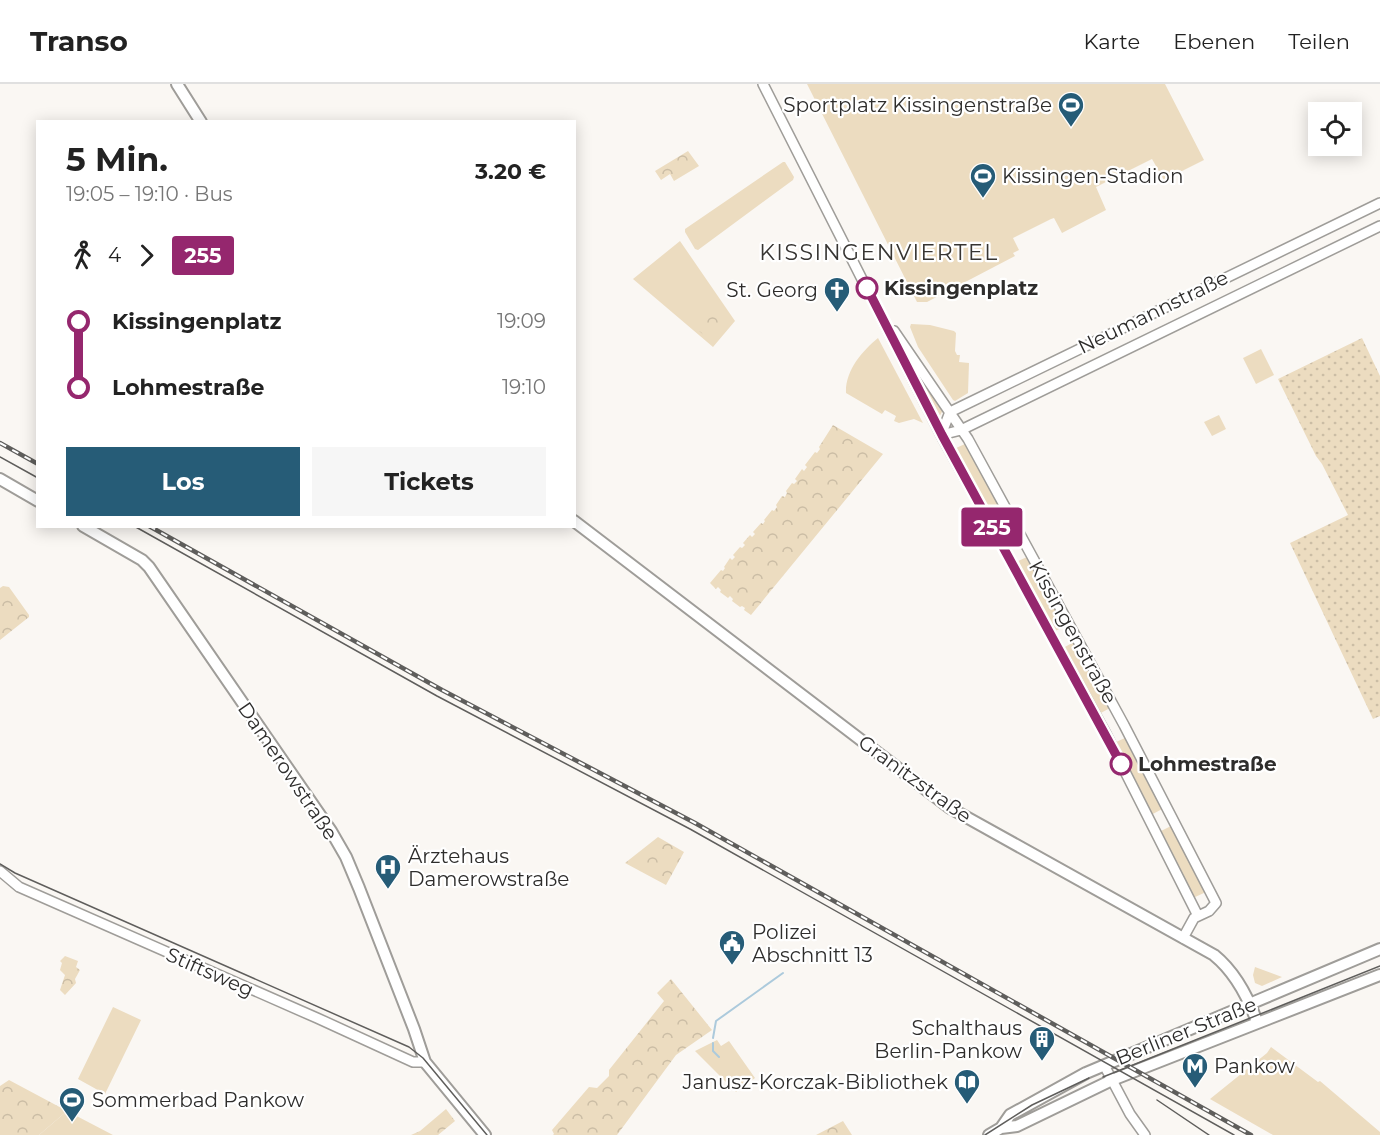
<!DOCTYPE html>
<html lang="de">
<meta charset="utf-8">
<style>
body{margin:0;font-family:Montserrat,sans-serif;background:#f6f6f6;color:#222;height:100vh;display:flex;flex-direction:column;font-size:22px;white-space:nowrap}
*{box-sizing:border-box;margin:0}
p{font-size:20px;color:#767676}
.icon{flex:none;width:33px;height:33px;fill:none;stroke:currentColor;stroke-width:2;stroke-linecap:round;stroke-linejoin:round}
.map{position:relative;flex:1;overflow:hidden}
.sheet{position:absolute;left:36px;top:36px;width:540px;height:408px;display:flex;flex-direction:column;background:#fff;border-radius:0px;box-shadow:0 3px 15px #0003}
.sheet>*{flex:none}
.badge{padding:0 12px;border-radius:4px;font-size:21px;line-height:39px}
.tools{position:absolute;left:1308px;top:18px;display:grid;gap:12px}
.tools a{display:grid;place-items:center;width:54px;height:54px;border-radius:0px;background:#fff;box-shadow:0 3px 15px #0003;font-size:30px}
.map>.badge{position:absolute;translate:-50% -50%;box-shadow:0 0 0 3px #fff}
.legs{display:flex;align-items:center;gap:9px;height:66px;padding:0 30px;font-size:20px}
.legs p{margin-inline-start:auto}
.headline{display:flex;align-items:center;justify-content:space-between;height:102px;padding:0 30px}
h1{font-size:33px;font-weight:700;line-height:45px}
.button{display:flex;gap:12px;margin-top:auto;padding:12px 30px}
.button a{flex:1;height:69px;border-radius:0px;background:#265c77;color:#fff;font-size:24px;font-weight:700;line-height:69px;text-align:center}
.button a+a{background:#f6f6f6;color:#222}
ul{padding:0 30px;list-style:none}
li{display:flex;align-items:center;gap:21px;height:66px;font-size:22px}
li i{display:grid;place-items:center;width:9px;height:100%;margin:0 8px;background:currentColor}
li i::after{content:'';width:15px;height:15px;margin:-8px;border:4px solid;border-radius:50%;background:#fff}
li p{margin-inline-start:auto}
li:first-child i{background:linear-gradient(#0000 50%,currentColor 0)}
li:last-child i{background:linear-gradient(currentColor 50%,#0000 0)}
header{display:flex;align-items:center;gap:36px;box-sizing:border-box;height:84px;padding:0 30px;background:#fff;border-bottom:2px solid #e0e0e0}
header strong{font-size:28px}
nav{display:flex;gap:33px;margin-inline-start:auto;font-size:21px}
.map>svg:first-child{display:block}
</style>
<header>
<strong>Transo</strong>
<nav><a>Karte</a><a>Ebenen</a><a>Teilen</a></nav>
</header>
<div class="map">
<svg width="1380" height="1051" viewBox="0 0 1380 1051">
<defs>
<pattern id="park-crowns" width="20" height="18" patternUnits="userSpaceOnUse" patternTransform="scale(1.5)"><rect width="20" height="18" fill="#ecdcc0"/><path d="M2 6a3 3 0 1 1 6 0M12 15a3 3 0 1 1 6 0" fill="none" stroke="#cbbda5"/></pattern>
<pattern id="garden-dots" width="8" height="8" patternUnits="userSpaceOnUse" patternTransform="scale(1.5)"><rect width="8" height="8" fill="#ecdcc0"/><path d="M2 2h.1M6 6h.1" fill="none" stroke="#cbbda5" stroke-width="1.8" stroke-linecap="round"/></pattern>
</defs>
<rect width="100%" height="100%" fill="#faf7f3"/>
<path fill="#ecdcc0" d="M807,0H1165L1204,76L1164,96L1152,75L1096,103L1106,126L1062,149L1054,134L1051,135L1013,154L1019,166L1013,169L1015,172L927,218H917Z
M783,78H785L794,93L793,96L698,166L695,165L685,148V145Z
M680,157L735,237L713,263L633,195Z
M911,240L930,241L954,247L956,249L955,267L957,271H960L959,278L969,279L968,309L955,317L953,316L918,263L910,243Z
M878,254L923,339L914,335L899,339L894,337L896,332L885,326L882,330L846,309C845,287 862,267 878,254Z
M895,254L943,326L938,335L937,334Z
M1261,265L1274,291L1256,300L1243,274Z
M1219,331L1226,345L1212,352L1204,338Z
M967,359L1019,455L1005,462L954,365Z
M1027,473L1064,542L1054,548L1016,478Z
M1074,558L1110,624L1099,630L1063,564Z
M1127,653L1164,724L1151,731L1114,659Z
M1171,742L1206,808L1193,814L1159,748Z
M1255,883L1282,893L1262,902L1255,899L1253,891Z
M113,923L141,936L105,1010L78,995Z
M717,956L721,962L729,957L755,994L736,1008L695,967Z
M1271,963L1318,998L1320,997L1380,1048V1051H1273L1210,1015L1267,969Z
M67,1027L113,1051H39Z"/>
<path fill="url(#park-crowns)" d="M688,67L699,82L674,97L670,90L661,96L655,87Z
M717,221L730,239L713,260L693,241Z
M833,341L883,370L751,531L744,526L745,524L742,522L740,523L732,517L733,515L730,512L728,514L720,508L721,506L718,503L716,505L710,499L721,486L723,487L725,484L724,483L730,474L732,476L735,473L733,471L740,463L742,464L745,461L743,459L750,451L752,453L755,450L753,448L761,439L763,440L765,437L764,436L772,426L774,427L777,423L776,421L782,412L785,413L787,409L786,407L792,399L794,400L797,397L795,395L802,385L804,387L807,383L805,381L815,368L817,369L820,365L819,363Z
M3,502L9,503L29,531V533L0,556V504Z
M658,753L684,768L666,801L625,779Z
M65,872L78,877L76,883L80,886L75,895L76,899L65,911L60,906L65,891L60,886L62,879L60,877Z
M671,895L712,946L676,971L617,1051H553L554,1050L552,1046L589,1003L597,1004L609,992V986L664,917L657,909Z
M9,996L67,1027L39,1051H0V1002Z
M446,1025L455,1037L438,1051H411L420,1047Z
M843,1037L852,1051H816Z"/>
<path fill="url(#garden-dots)" d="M1362,254L1380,292V632L1373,635L1290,459L1348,431L1322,380L1316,372L1278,295Z"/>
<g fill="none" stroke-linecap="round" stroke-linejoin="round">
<path stroke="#accadc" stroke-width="2" d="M713,954L716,937L783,889
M713,959V967L719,973"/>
<g stroke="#9f9d99" stroke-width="12">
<path id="tertiary" d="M763,0L941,351L1106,650L1198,832
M894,247L968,355L1124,641L1216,819L1209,827L1194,834L1183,854
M941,351L950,328L1380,119
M941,351L961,346L1380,142
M0,787L19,803L317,934L413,978H425
M1104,981L1130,1030L1145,1051"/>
</g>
<g stroke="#9f9d99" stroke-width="14">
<path id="secondary" d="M177,0L201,38
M0,395L38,417
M574,437L950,724L1214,871C1235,888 1248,913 1257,938
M83,442L142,476L149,483L331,747L346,773L359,804L414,945L425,978L485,1051
M1001,1044L1017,1042L1112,996L1380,891
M989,1051L1001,1044L1010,1031L1086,989L1380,865"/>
</g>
<use href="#tertiary" stroke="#fff" stroke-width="9"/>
<use href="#secondary" stroke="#fff" stroke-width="10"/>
<path stroke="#5f5e5c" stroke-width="1.5" d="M0,373L38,394
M134,442L437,612L690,745L1234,1051
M0,780L15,789L409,963L423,974L487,1051
M1103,993L1380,882
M1157,1016L1209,1051
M985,1051L1032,1021L1089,994"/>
<g stroke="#5f5e5c" stroke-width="4.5">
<path id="rail" d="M0,359L38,380
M149,442L442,606L695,739L1251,1051"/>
</g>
<use href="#rail" stroke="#fff" stroke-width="2" stroke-dasharray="7" stroke-linecap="butt"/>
</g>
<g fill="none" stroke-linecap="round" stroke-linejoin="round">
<g stroke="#fff" stroke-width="14">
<path id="line-1" d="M867,204L942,351L1121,680"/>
</g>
<use href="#line-1" stroke="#95276e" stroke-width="9"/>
</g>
<defs>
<g id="stadium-pin" transform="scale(1.35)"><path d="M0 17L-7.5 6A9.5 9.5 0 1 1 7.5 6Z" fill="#265c77" stroke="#fff"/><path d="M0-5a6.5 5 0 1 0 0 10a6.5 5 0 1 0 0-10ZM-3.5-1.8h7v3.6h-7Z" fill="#fff"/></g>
<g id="church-pin" transform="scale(1.35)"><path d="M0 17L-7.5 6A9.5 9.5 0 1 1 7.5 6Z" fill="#265c77" stroke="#fff"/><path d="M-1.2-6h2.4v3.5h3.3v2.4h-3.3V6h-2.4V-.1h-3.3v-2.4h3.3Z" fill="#fff"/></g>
<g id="hospital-pin" transform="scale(1.35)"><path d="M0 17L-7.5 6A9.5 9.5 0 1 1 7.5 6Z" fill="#265c77" stroke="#fff"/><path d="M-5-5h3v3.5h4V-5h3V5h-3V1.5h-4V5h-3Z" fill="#fff"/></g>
<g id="civic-pin" transform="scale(1.35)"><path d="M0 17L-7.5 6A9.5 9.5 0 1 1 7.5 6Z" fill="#265c77" stroke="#fff"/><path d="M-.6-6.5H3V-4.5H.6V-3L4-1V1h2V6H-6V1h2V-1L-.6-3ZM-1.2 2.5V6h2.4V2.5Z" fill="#fff"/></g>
<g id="building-pin" transform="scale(1.35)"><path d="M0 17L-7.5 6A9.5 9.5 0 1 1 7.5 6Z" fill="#265c77" stroke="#fff"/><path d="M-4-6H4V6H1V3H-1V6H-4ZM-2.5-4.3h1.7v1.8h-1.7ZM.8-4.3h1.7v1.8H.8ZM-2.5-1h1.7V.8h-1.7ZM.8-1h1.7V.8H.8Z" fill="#fff"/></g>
<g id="metro-pin" transform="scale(1.35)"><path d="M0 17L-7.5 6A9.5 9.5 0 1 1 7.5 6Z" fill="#265c77" stroke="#fff"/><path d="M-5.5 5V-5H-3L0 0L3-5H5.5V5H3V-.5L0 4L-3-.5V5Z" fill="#fff"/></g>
<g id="library-pin" transform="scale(1.35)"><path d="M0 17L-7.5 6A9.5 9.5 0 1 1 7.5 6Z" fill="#265c77" stroke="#fff"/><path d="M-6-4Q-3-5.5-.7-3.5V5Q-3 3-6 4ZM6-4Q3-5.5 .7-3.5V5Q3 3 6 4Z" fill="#fff"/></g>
</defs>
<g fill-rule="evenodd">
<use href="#stadium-pin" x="1071" y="21"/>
<use href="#stadium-pin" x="983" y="92"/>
<use href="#church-pin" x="837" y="206"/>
<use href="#hospital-pin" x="388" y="783"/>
<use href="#civic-pin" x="732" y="859"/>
<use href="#building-pin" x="1042" y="955"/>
<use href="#metro-pin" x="1195" y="982"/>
<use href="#library-pin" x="967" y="998"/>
<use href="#stadium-pin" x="72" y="1016"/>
</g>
<g fill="#fff" stroke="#95276e" stroke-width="3">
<circle cx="867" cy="204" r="10"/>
<circle cx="1121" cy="680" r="10"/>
</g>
<g text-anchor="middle" stroke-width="4.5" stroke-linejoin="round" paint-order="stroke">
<g font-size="20" fill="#2e2d2c" stroke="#fff" text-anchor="start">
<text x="1052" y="28" text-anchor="end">Sportplatz Kissingenstraße</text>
<text x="1002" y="99">Kissingen-Stadion</text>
<text x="818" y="213" text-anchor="end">St. Georg</text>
<text x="408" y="779">Ärztehaus<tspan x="408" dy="23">Damerowstraße</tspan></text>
<text x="752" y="855">Polizei<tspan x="752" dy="23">Abschnitt 13</tspan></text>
<text x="1022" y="951" text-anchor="end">Schalthaus<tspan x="1022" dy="23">Berlin-Pankow</tspan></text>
<text x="1214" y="989">Pankow</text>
<text x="948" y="1005" text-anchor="end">Janusz-Korczak-Bibliothek</text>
<text x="92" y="1023">Sommerbad Pankow</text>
</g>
<g font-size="20" font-weight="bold" fill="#2e2d2c" stroke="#fff" text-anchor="start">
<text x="884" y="211">Kissingenplatz</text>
<text x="1138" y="687">Lohmestraße</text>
</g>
<g font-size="20" fill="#2e2d2c" stroke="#fff">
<text transform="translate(1153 228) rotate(-26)" y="7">Neumannstraße</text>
<text transform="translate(1073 548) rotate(61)" y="7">Kissingenstraße</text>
<text transform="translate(288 687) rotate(56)" y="7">Damerowstraße</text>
<text transform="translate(915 695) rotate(36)" y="7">Granitzstraße</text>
<text transform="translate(210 888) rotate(24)" y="7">Stiftsweg</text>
<text transform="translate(1186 947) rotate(-22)" y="7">Berliner Straße</text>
</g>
<g font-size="22" letter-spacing="1.5" fill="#373532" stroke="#fff">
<text x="879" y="176">KISSINGENVIERTEL</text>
</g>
</g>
</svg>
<div class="tools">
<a><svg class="icon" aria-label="locate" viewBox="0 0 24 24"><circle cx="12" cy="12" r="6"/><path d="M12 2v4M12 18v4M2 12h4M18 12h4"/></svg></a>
</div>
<b class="badge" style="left:992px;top:443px;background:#95276e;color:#fff">255</b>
<section class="sheet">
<div class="headline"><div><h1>5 Min.</h1><p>19:05 – 19:10 · Bus</p></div><b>3.20 €</b></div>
<div class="legs"><svg class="icon" aria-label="walk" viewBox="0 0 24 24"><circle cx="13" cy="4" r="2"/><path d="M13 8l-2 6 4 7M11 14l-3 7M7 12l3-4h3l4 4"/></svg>4<svg class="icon" aria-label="forward" viewBox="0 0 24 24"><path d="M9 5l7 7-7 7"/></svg><b class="badge" style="background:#95276e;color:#fff">255</b></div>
<ul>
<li><i style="color:#95276e"></i><b>Kissingenplatz</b><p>19:09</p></li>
<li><i style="color:#95276e"></i><b>Lohmestraße</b><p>19:10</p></li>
</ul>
<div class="button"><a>Los</a><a>Tickets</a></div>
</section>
</div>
